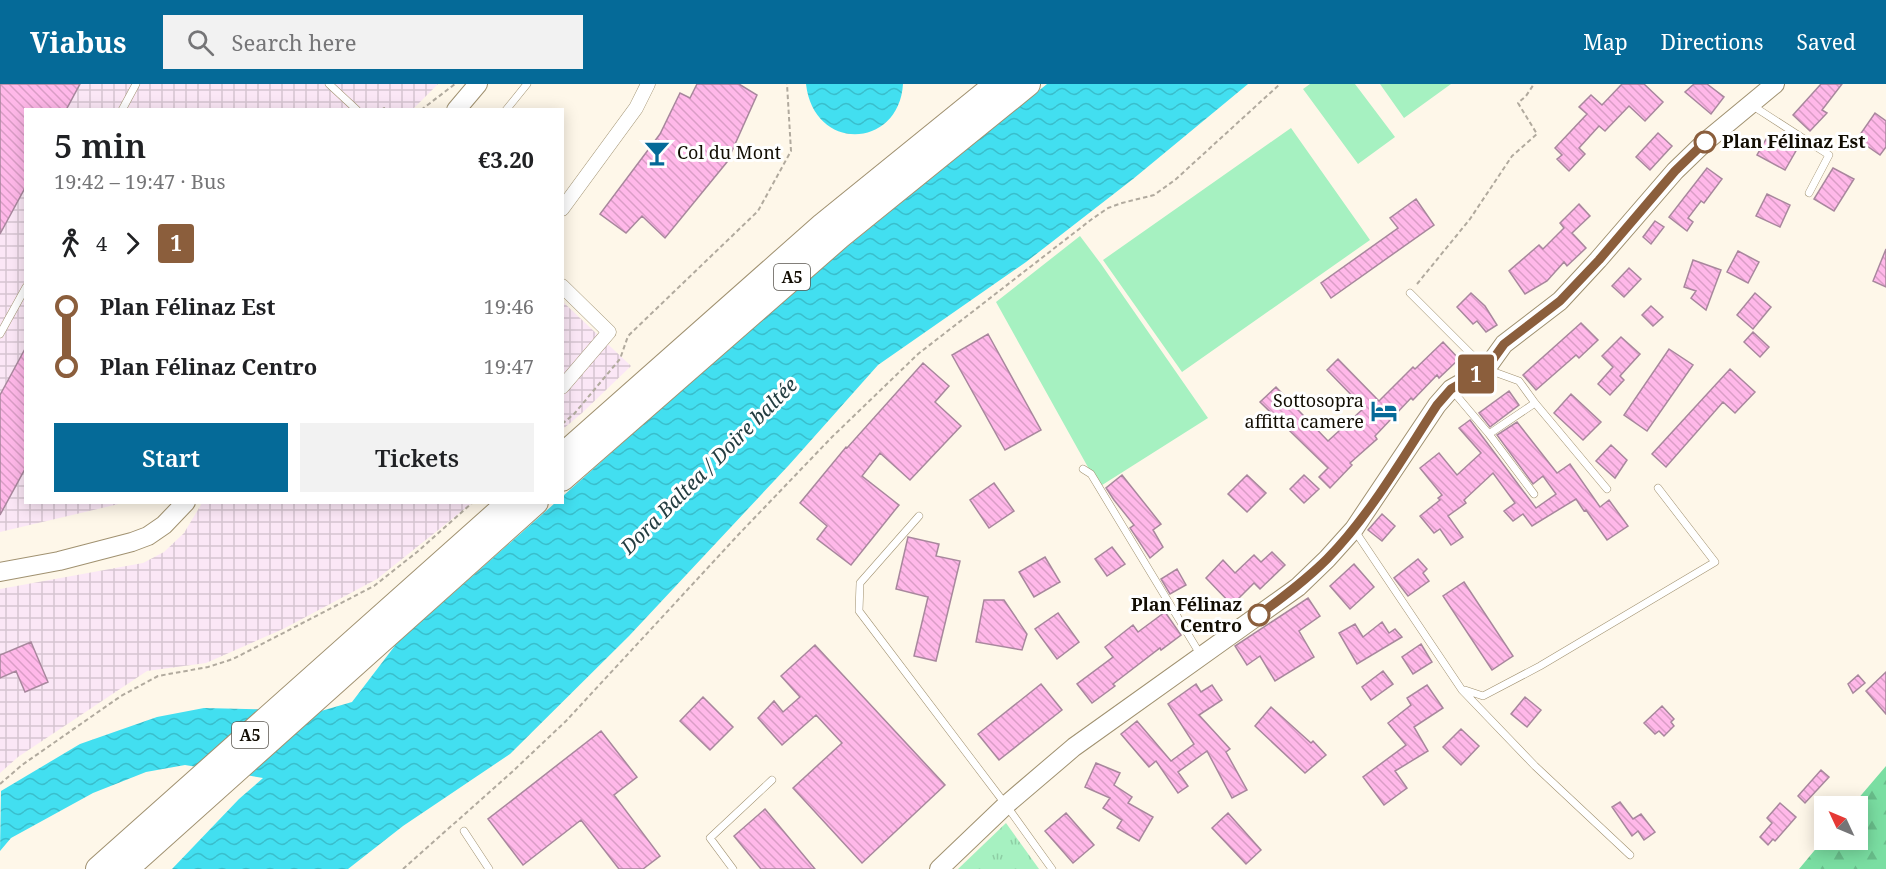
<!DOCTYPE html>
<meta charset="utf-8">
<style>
body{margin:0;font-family:"Noto Serif",serif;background:#f2f2f2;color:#202124;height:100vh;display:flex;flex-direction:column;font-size:22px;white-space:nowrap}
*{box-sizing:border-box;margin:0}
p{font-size:20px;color:#757577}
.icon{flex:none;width:33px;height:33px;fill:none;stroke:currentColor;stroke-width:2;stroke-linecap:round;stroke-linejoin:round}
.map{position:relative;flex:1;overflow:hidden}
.side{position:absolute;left:24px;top:24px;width:540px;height:396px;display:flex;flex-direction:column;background:#fff;border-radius:0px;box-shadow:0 3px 15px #0003}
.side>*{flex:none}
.badge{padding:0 12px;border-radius:4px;font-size:21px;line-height:39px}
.needle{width:39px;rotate:314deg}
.controls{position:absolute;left:1814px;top:712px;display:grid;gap:12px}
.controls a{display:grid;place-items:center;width:54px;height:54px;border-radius:0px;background:#fff;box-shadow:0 3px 15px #0003;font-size:30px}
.map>.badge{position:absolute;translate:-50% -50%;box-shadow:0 0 0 3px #fff}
.legs{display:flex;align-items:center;gap:9px;height:66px;padding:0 30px;font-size:20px}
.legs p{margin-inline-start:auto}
.overview{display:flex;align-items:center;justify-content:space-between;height:102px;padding:0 30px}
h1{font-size:33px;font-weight:600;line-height:45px}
.action{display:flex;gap:12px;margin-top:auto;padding:12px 30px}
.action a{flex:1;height:69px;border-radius:0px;background:#056a98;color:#fff;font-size:24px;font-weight:600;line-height:69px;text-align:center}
.action a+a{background:#f2f2f2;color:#202124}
ul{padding:0 30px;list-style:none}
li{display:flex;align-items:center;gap:21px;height:60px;font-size:22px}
li i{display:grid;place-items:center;width:9px;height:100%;margin:0 8px;background:currentColor}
li i::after{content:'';width:15px;height:15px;margin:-8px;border:4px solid;border-radius:50%;background:#fff}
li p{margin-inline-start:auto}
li:first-child i{background:linear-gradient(#0000 50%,currentColor 0)}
li:last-child i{background:linear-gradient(currentColor 50%,#0000 0)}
header{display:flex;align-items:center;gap:36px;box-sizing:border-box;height:84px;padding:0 30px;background:#056a98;color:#fff}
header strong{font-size:28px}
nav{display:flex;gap:33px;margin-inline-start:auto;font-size:21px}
.search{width:420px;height:54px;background:#f2f2f2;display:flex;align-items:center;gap:15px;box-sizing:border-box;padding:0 21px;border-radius:0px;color:#757577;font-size:22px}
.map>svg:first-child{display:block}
</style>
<header>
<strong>Viabus</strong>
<div class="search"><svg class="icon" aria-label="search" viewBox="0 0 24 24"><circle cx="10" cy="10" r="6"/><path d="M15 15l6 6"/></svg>Search here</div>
<nav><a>Map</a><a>Directions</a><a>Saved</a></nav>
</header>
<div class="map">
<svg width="1886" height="785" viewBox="0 0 1886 785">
<defs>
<pattern id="industrial-grid" width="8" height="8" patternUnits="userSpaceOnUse" patternTransform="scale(1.5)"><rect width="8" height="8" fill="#fbe7f6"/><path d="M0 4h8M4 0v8" fill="none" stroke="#d6c5d1"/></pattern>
<pattern id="grass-tufts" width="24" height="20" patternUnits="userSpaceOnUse" patternTransform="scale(1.5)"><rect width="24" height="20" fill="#a6f1c1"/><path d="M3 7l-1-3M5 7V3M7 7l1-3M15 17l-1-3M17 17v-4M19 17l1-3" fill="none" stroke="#8ecda4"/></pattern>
<pattern id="forest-firs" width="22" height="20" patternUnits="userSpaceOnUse" patternTransform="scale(1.5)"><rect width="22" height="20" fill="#7adea2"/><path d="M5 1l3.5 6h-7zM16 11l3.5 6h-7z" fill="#68bd8a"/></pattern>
<pattern id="water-waves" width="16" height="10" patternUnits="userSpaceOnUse" patternTransform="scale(1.5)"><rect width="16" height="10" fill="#42dff0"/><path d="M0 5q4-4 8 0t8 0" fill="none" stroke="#39becc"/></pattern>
<pattern id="building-back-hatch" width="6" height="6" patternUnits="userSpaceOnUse" patternTransform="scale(1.5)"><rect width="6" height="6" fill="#ffb8e9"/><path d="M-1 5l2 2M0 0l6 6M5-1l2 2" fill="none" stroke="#da9dc6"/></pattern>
</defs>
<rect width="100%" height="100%" fill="#fef7e9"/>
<path fill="url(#industrial-grid)" d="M0,0H438L413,25L26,26V418L123,419L0,448Z
M563,218L631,282L582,329L563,345Z
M202,419H472L377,495L283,545L206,579L147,587L18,673L0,689V505L143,479L164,468L184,449Z"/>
<path fill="url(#grass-tufts)" d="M1006,739L1039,785H958Z"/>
<path fill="url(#forest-firs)" d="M1886,682V785H1799L1824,755L1857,756V723H1851Z"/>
<path fill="#a6f1c1" d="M1310,0H1355L1395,53L1358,80L1303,5Z
M1380,0H1451L1404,34Z
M1291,44L1370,156L1182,288L1103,176Z
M1080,152L1101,180L1208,334L1099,403L996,218Z"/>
<path fill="url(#water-waves)" d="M806,0H903C899,65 814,69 806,0Z
M1047,0H1248L1133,95L1026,178L878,281L789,381L629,552L510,670L403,742L348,785H172L239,715L263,694L185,681L146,688L93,709L11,754L0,767L1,707L80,660L157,633L204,624L321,627L352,618L397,559L555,419L562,418L563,412L789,210Z"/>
<path fill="url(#building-back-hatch)" stroke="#a8879d" stroke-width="1.5" d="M0,0H80L66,26H26V102L0,150Z
M697,0H739L757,11L727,78L665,154L642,132L626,149L600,130L660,50L680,9L690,14Z
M1622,0H1644L1663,18L1645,37L1629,22L1605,47L1599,42L1579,64L1585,70L1569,87L1557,75L1562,71L1555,64L1587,30L1579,23L1591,11L1602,21Z
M1694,0H1707L1724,13L1711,30L1685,8Z
M1821,0H1842L1822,26L1827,29L1810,47L1793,31Z
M1875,29L1886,37V63L1880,71L1857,55Z
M1658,49L1672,62L1650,86L1636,73Z
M1769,50L1797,65L1785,86L1757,71Z
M1707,84L1722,95L1704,119L1701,117L1688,134L1693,138L1687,147L1669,133Z
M1833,84L1854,95L1834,127L1814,115Z
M1767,110L1790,121L1780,143L1756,132Z
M1416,115L1434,141L1331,214L1321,199L1398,144L1390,134Z
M1579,120L1590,132L1572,149L1586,164L1567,182L1564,178L1547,197L1525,210L1509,187L1539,161L1543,165L1564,144L1560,139Z
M1655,137L1664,143L1651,160L1643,153Z
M1886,165V203L1873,197Z
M1738,167L1759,178L1748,199L1727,188Z
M1693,176L1721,186L1706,226L1691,214L1696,207L1684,203Z
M1629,184L1641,195L1624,213L1612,202Z
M1471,209L1485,222L1497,241L1486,248L1477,237L1473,240L1457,223Z
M1755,209L1771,223L1753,245L1737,231Z
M1651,222L1663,233L1653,242L1642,231Z
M1581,239L1598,256L1579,274L1576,271L1536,306L1523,291Z
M1753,248L1769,263L1760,273L1744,258Z
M988,250L1041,346L1005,366L952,271Z
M1621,253L1640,270L1620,292L1624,296L1610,311L1598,300L1613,283L1602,272Z
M1443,258L1459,275L1439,294L1437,291L1413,316L1411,314L1375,352L1377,355L1350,379L1352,381L1330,404L1319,393L1328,384L1260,318L1276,303L1328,357L1364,324L1327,286L1338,275L1379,317L1413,283L1415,285Z
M26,263V383L0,431V311Z
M1669,265L1693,281L1647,347L1624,331Z
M923,279L949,302L935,318L961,342L910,396L880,369L862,392L899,421L851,481L817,455L827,442L800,419L846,363L847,364Z
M1730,285L1755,308L1735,329L1723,318L1666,383L1652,370Z
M1509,307L1519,321L1490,343L1479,329Z
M1571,310L1601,338L1583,356L1554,329Z
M1470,336L1536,424L1556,410L1543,392L1533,400L1497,351L1517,338L1557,389L1570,380L1600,423L1609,416L1628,442L1607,456L1586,426L1584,427L1576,415L1532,442L1523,430L1513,437L1504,427L1515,419L1493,389L1464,416L1466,419L1448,432L1463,453L1451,461L1440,445L1434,449L1420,432L1440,416L1438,414L1442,411L1420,384L1439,369L1457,391L1481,369L1459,344Z
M1611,361L1627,376L1615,394L1596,377Z
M1122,391L1161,440L1153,446L1163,463L1150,474L1130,444L1134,441L1114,416L1106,404Z
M1247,391L1266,409L1247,428L1228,410Z
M1304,391L1319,405L1304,419L1290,405Z
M994,399L1014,427L989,444L970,416Z
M1382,430L1395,442L1382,457L1368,446Z
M908,453L939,460L936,472L960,477L936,577L914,572L928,513L896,505Z
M1112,463L1125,480L1107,492L1095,475Z
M1272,468L1285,481L1260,505L1254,499L1232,521L1206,494L1223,476L1235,489L1254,471L1261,478Z
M1045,473L1060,498L1034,513L1019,488Z
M1418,475L1427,485L1423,489L1429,497L1408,512L1394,494Z
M1354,480L1374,503L1350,525L1330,502Z
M1177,485L1186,501L1170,510L1161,495Z
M1464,498L1513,572L1492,586L1443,512Z
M1308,514L1320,532L1299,547L1314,573L1275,597L1260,572L1247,581L1235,562Z
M984,516H1004L1027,550L1022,566L976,558Z
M1165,528L1181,551L1161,566L1160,564L1113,600L1115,602L1092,619L1077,600L1113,573L1105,563L1133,541L1138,548Z
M1058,529L1079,558L1057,575L1035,545Z
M1382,538L1389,549L1395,545L1402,553L1357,580L1339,549L1355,540L1363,553Z
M31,558L48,598L25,608L16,587L0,594V571Z
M1421,560L1432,578L1413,590L1402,573Z
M815,561L945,701L862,779L793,704L842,659L816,631L782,661L758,634L774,617L783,628L800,613L781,592Z
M1383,587L1393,600L1371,616L1362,603Z
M1886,588V630L1866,607Z
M1858,591L1865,599L1853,609L1848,600Z
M1041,600L1062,626L999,676L978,650Z
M1196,600L1201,608L1212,601L1222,616L1199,631L1230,665L1226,668L1247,706L1232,714L1207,667L1178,688L1188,702L1178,709L1156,677L1149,683L1121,650L1137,637L1171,677L1194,660L1168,620Z
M1427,601L1443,624L1414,643L1428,667L1395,687L1407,704L1384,721L1363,693L1406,661L1388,639L1411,621L1407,614Z
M703,613L733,643L710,666L680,637Z
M1525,613L1541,626L1527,643L1511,630Z
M1662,622L1674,635L1671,638L1674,642L1664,652L1659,647L1655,650L1644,639Z
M1271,623L1311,659L1313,657L1326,671L1305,689L1255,642Z
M1461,645L1479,662L1461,681L1443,663Z
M601,647L637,693L614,711L660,772L643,785H619L581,736L523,781L488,735Z
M1096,679L1120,689L1114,701L1132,713L1128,719L1153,733L1139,757L1117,744L1122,736L1103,724L1110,714L1085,703Z
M1821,686L1829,693L1805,719L1798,712Z
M1620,718L1633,735L1641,730L1655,748L1644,756L1638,747L1632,752L1612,723Z
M1780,719L1796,733L1775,757L1773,755L1768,761L1760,753L1772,739L1767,734Z
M765,725L815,785H761L734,752Z
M1066,729L1094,761L1073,779L1045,747Z
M1228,729L1261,766L1246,780L1212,744Z"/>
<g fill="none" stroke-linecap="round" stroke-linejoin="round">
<g stroke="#a09170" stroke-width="8">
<path id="lane" d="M329,0L357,26
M1753,22L1829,71L1809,109
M122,26L136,0
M506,26L527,0
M1410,209L1486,285L1519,297L1535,319L1607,405
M0,250L26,203
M1451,305L1489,350L1535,319
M1489,350L1534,410
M1083,385L1091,390L1200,570
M919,432L860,499L859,527L1006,721L1052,785
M1355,447L1462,606L1535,682L1630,771
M1465,606L1483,612L1540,582L1715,478L1658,404
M464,747L489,785
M733,785L710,754L772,696"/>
</g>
<g stroke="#a09170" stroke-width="15">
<path id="street" d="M562,125L636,24L648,0
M562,202L609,248L562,303"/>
</g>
<g stroke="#a09170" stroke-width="20">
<path id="secondary" d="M456,26L478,0
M0,488L59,477L132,458L148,452L164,441L186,418
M939,785L1006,721L1074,663L1298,503L1327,475L1354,445L1437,321L1451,305L1486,285L1504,260L1560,217L1598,176L1675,87L1705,58L1775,0"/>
</g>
<g stroke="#a09170" stroke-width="26">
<path id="highway" d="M562,372L823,141L997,0
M562,395L839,153L1028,0
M98,785L510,418
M126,785L536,418"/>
</g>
<path stroke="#b1aa9e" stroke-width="2" stroke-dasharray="4.5 3" stroke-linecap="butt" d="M381,26L384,24L388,26
M421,26L455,0
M1417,200L1470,135L1512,72L1537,50L1518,19L1526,12L1534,0
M562,340L574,330L620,275L628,252L758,127L791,67L787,0
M0,700L22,681L121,612L158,592L208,583L233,575L374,502L417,468L473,418
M403,785L512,688L566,637L739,450L832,353L918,270L1092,135L1108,124L1122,119L1154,111L1175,96L1280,0"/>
<use href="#lane" stroke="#fff" stroke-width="7"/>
<use href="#street" stroke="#fff" stroke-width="14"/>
<use href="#secondary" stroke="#fff" stroke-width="18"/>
<use href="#highway" stroke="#fff" stroke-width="24"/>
</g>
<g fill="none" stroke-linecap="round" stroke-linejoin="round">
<g stroke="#fff" stroke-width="14">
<path id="line-1" d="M1259,531C1283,513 1306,496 1327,475C1371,430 1403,373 1437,321L1451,305L1486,285L1504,260L1560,217L1599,176L1675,87L1705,58"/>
</g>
<use href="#line-1" stroke="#8b5e3c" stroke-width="9"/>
</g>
<defs>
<g id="bar-bare" transform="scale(2.07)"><path d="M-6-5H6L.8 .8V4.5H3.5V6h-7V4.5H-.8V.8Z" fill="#056a98" stroke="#fff" stroke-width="2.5" paint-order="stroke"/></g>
<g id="hotel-bare" transform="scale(2.07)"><path d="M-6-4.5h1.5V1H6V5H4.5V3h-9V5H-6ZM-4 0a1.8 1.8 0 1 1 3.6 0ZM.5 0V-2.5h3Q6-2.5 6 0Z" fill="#056a98" stroke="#fff" stroke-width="2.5" paint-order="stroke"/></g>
</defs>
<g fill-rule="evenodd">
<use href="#bar-bare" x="657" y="69"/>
<use href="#hotel-bare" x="1384" y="327"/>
</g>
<g fill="#fff" stroke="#8b5e3c" stroke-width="3">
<circle cx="1705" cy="58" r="10"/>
<circle cx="1259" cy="531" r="10"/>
</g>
<g text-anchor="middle" stroke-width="6" stroke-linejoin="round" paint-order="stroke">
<g fill="#fff" stroke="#59564f" stroke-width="1.5">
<rect x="774" y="180" width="36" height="26" rx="4.5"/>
<rect x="232" y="638" width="36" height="26" rx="4.5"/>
</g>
<g font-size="16" font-weight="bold" fill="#120d03">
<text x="792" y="199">A5</text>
<text x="250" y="657">A5</text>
</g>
<g font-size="18" font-weight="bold" fill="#120d03" stroke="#fff" text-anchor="start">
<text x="1722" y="64">Plan Félinaz Est</text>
<text x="1242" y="527" text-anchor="end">Plan Félinaz<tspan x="1242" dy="21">Centro</tspan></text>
</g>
<g font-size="18" fill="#120d03" stroke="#fff" text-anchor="start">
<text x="677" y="75">Col du Mont</text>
<text x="1364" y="323" text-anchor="end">Sottosopra<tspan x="1364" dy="21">affitta camere</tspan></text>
</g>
<g font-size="20" font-style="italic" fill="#243d41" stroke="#fff">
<text transform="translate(709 382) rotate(-45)" y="7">Dora Baltea / Doire baltée</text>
</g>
</g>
</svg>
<div class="controls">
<a><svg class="needle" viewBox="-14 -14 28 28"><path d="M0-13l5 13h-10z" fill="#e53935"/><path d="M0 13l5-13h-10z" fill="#757577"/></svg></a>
</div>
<b class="badge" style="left:1476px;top:290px;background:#8b5e3c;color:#fff">1</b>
<section class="side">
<div class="overview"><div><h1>5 min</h1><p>19:42 – 19:47 · Bus</p></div><b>€3.20</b></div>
<div class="legs"><svg class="icon" aria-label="walk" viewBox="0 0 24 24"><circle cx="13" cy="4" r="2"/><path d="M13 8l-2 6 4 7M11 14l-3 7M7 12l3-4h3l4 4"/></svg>4<svg class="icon" aria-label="forward" viewBox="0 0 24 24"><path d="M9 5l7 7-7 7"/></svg><b class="badge" style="background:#8b5e3c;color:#fff">1</b></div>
<ul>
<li><i style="color:#8b5e3c"></i><b>Plan Félinaz Est</b><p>19:46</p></li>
<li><i style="color:#8b5e3c"></i><b>Plan Félinaz Centro</b><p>19:47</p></li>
</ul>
<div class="action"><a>Start</a><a>Tickets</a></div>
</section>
</div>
